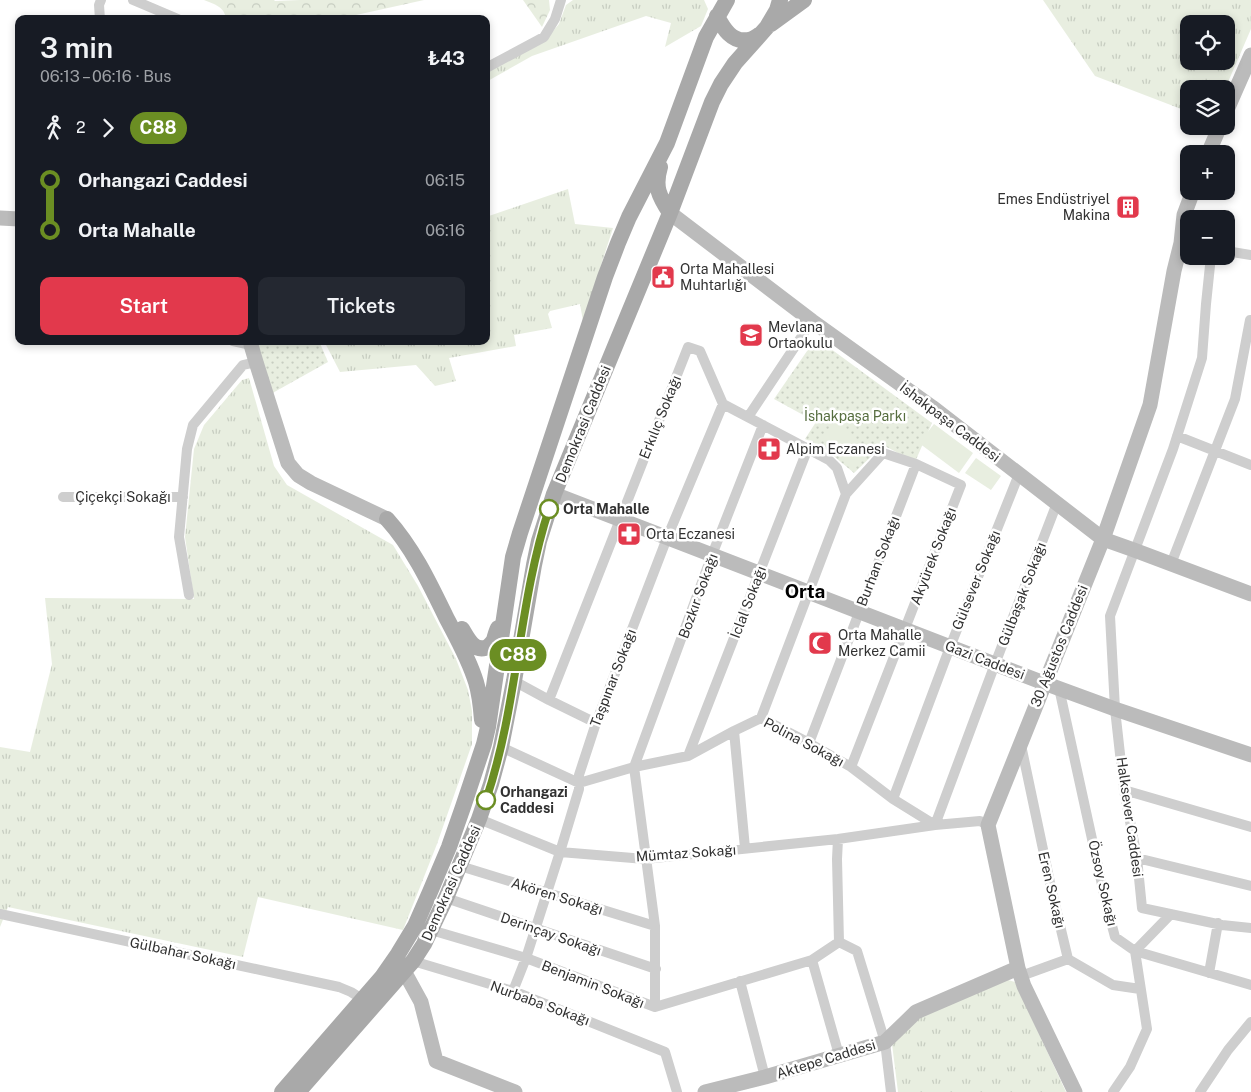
<!DOCTYPE html>
<meta charset="utf-8">
<style>
body{margin:0;font-family:"Public Sans",sans-serif;background:#242831;color:#f1f3f6;height:100vh;display:flex;flex-direction:column;font-size:19px;white-space:nowrap}
*{box-sizing:border-box;margin:0}
p{font-size:16px;color:#9ea1a6}
.icon{flex:none;width:28px;height:28px;fill:none;stroke:currentColor;stroke-width:2;stroke-linecap:round;stroke-linejoin:round}
.map{position:relative;flex:1;overflow:hidden}
.panel{position:absolute;left:15px;top:15px;width:475px;height:330px;display:flex;flex-direction:column;background:#171b24;border-radius:10px;box-shadow:0 2px 8px #0003}
.panel>*{flex:none}
.badge{padding:0 10px;border-radius:16px;font-size:18px;line-height:32px}
.fabs{position:absolute;left:1180px;top:15px;display:grid;gap:10px}
.fabs a{display:grid;place-items:center;width:55px;height:55px;border-radius:10px;background:#171b24;box-shadow:0 2px 8px #0003;font-size:25px}
.map>.badge{position:absolute;translate:-50% -50%;box-shadow:0 0 0 2px #fff}
.legs{display:flex;align-items:center;gap:8px;height:55px;padding:0 25px;font-size:16px}
.legs p{margin-inline-start:auto}
.overview{display:flex;align-items:center;justify-content:space-between;height:85px;padding:0 25px}
h1{font-size:28px;font-weight:600;line-height:38px}
.action{display:flex;gap:10px;margin-top:auto;padding:10px 25px}
.action a{flex:1;height:58px;border-radius:10px;background:#e2394c;color:#fff;font-size:20px;font-weight:600;line-height:58px;text-align:center}
.action a+a{background:#242831;color:#f1f3f6}
ul{padding:0 25px;list-style:none}
li{display:flex;align-items:center;gap:18px;height:50px;font-size:19px}
li i{display:grid;place-items:center;width:8px;height:100%;margin:0 6px;background:currentColor}
li i::after{content:'';width:12px;height:12px;margin:-6px;border:4px solid;border-radius:50%;background:#171b24}
li p{margin-inline-start:auto}
li:first-child i{background:linear-gradient(#0000 50%,currentColor 0)}
li:last-child i{background:linear-gradient(currentColor 50%,#0000 0)}
.map>svg:first-child{display:block}
</style>
<div class="map">
<svg width="1251" height="1092" viewBox="0 0 1251 1092">
<defs>
<pattern id="grass-tufts" width="24" height="20" patternUnits="userSpaceOnUse" patternTransform="scale(1.25)"><rect width="24" height="20" fill="#e8eee0"/><path d="M3 7l-1-3M5 7V3M7 7l1-3M15 17l-1-3M17 17v-4M19 17l1-3" fill="none" stroke="#c7cdc1"/></pattern>
<pattern id="forest-crowns" width="20" height="18" patternUnits="userSpaceOnUse" patternTransform="scale(1.25)"><rect width="20" height="18" fill="#e8eee0"/><path d="M2 6a3 3 0 1 1 6 0M12 15a3 3 0 1 1 6 0" fill="none" stroke="#c7cdc1"/></pattern>
<pattern id="park-dots" width="8" height="8" patternUnits="userSpaceOnUse" patternTransform="scale(1.25)"><rect width="8" height="8" fill="#e8eee0"/><path d="M2 2h.1M6 6h.1" fill="none" stroke="#c7cdc1" stroke-width="1.8" stroke-linecap="round"/></pattern>
</defs>
<rect width="100%" height="100%" fill="#fff"/>
<path fill="url(#grass-tufts)" fill-rule="evenodd" d="M573,0H704L708,9L701,26L665,47L671,23L646,16L532,56L486,82V72L547,38L559,24L566,5Z
M1043,0H1251V29L1225,89H1189V112L1095,76ZM1189,24H1226V61H1189Z
M568,189L575,224L613,228L583,321L580,304L550,311L548,314L552,328L514,335L516,346L449,358L456,381L435,386L416,365L340,372L324,341H486V217Z
M249,378L274,466L287,485L393,545L418,586L456,659L468,690L472,711V744L437,844L403,930L258,897L243,957L8,907L0,927V747L30,752L52,664L45,598L194,599L185,537L194,449L204,425L242,380Z
M1008,980L1015,982L1066,1092H898L892,1044L918,1015Z"/>
<path fill="url(#forest-crowns)" d="M204,0H274L275,1L300,0H424L338,19H226C225,7 214,4 204,0Z
M523,0H549L550,10L542,27Z"/>
<path fill="url(#park-dots)" d="M816,338L932,423L915,462L883,445L854,473L823,447L805,439L816,422L774,399Z
M256,341H319L328,362L269,395Z"/>
<path fill="#e8eee0" d="M835,423L868,452L854,469L821,439Z
M934,424L973,453L959,473L919,443Z
M976,458L1001,476L991,490L965,473Z"/>
<g fill="none" stroke-linecap="round" stroke-linejoin="round">
<path stroke="#cecece" stroke-width="10" d="M133,0L178,19
M100,19L99,5L101,0
M486,68L544,37L555,19L561,0
M1226,251L1251,255
M1211,256L1206,304L1202,358L1173,449L1110,616L1115,709L1124,790L1137,858L1142,908L1222,925L1251,928
M233,341L251,345
M748,417L812,321
M1177,436L1251,465
M63,497H183
M1171,564L1235,399L1250,320
M189,595L179,537L187,449L193,425L243,365L256,362
M514,681L549,700L596,723
M1059,688L1106,903L1115,937L1135,951L1147,1029L1130,1067L1113,1092
M549,700L688,347L700,351L723,404L829,460L837,468L846,494
M761,718L846,494L883,453L916,464L961,485L851,767
M734,731L745,848
M809,743L916,464
M1021,745L1052,892L1068,959L1113,985L1140,989
M501,747L579,783L634,767L688,756L734,731L761,718L809,743L851,767L893,799L935,825L980,821L988,825
M688,756L808,448
M1124,790L1251,827
M893,799L950,647L1019,474
M479,819L560,852L645,859L838,839L935,825L995,664L1057,503
M838,839L837,859L839,942L812,960L839,1055
M1137,858L1251,886
M460,866L655,926
M446,898L656,969
M0,914L339,987L351,992L362,999
M1171,914L1135,951L1251,985
M431,930L526,958L655,1007L812,960
M839,942L857,951L885,1042L891,1092
M413,961L513,991L665,1052L677,1092
M1209,973L1218,923
M1021,976L1068,959
M740,981L765,1077
M513,991L526,958L560,852L579,789V775L596,723L667,538L723,404
M655,1007V926L634,767L712,555L763,425
M1200,1092L1228,1050L1251,1022"/>
<path stroke="#bbb" stroke-width="15" d="M1226,112L1251,55
M1208,154L1220,126
M670,213L812,321L932,407L1103,539L1134,550L1251,594
M0,218L19,219
M251,341V345L256,362L288,463L298,475L311,483L387,519
M554,494L1044,683L1115,709L1251,755
M404,971L421,1002L436,1061L515,1092
M705,1092L765,1077L885,1042L916,1012L1018,968
M1075,1092L1024,986L1018,968L988,825L1103,539L1150,405L1174,271L1181,243L1184,215L1193,191"/>
<path stroke="#a9a9a9" stroke-width="16" d="M717,16C723,28 732,43 748,40C752,40 756,37 759,35
M771,24L804,0
M660,167C654,187 659,196 670,213
M387,519C413,548 429,582 446,617C457,638 469,659 476,682C480,695 481,707 482,720
M462,629C467,637 473,651 485,648C489,647 492,643 494,640C495,636 496,632 498,628
M282,1092L382,977L398,954L415,926L430,892L449,847L463,807L484,744L488,727L513,557L520,533L605,277L618,243L629,217L667,143L706,37L727,0
M298,1092L413,961L424,944L446,898L479,819L491,784L501,747L514,681L534,565L539,541L554,494L670,213L712,102L721,84L735,63L767,27L777,10L780,0"/>
</g>
<g fill="none" stroke-linecap="round" stroke-linejoin="round">
<g stroke="#fff" stroke-width="11">
<path id="line-1" d="M486,800C518,706 518,604 549,509"/>
</g>
<use href="#line-1" stroke="#6b8e23" stroke-width="8"/>
</g>
<defs>
<g id="building-square" transform="scale(1.25)"><rect x="-9" y="-9" width="18" height="18" rx="4" fill="#e2394c" stroke="#fff"/><path d="M-4-6H4V6H1V3H-1V6H-4ZM-2.5-4.3h1.7v1.8h-1.7ZM.8-4.3h1.7v1.8H.8ZM-2.5-1h1.7V.8h-1.7ZM.8-1h1.7V.8H.8Z" fill="#fff"/></g>
<g id="civic-square" transform="scale(1.25)"><rect x="-9" y="-9" width="18" height="18" rx="4" fill="#e2394c" stroke="#fff"/><path d="M-.6-6.5H3V-4.5H.6V-3L4-1V1h2V6H-6V1h2V-1L-.6-3ZM-1.2 2.5V6h2.4V2.5Z" fill="#fff"/></g>
<g id="school-square" transform="scale(1.25)"><rect x="-9" y="-9" width="18" height="18" rx="4" fill="#e2394c" stroke="#fff"/><path d="M0-5L7-2L0 1L-7-2ZM-4 1L0 2.5L4 1V4Q0 6-4 4Z" fill="#fff"/></g>
<g id="pharmacy-square" transform="scale(1.25)"><rect x="-9" y="-9" width="18" height="18" rx="4" fill="#e2394c" stroke="#fff"/><path d="M-2-6h4v4h4v4h-4v4h-4v-4h-4v-4h4Z" fill="#fff"/></g>
<g id="mosque-square" transform="scale(1.25)"><rect x="-9" y="-9" width="18" height="18" rx="4" fill="#e2394c" stroke="#fff"/><path d="M3.5-4.9A6 6 0 1 0 3.5 4.9A5 5 0 1 1 3.5-4.9Z" fill="#fff"/></g>
</defs>
<g fill-rule="evenodd">
<use href="#building-square" x="1128" y="207"/>
<use href="#civic-square" x="663" y="277"/>
<use href="#school-square" x="751" y="335"/>
<use href="#pharmacy-square" x="769" y="449"/>
<use href="#pharmacy-square" x="629" y="534"/>
<use href="#mosque-square" x="820" y="643"/>
</g>
<g fill="#fff" stroke="#6b8e23" stroke-width="2.5">
<circle cx="549" cy="509" r="9"/>
<circle cx="486" cy="800" r="9"/>
</g>
<g text-anchor="middle" stroke-width="5" stroke-linejoin="round" paint-order="stroke">
<g font-size="14" fill="#313131" stroke="#fff" text-anchor="start">
<text x="1110" y="204" text-anchor="end">Emes Endüstriyel<tspan x="1110" dy="16">Makina</tspan></text>
<text x="680" y="274">Orta Mahallesi<tspan x="680" dy="16">Muhtarlığı</tspan></text>
<text x="768" y="332">Mevlana<tspan x="768" dy="16">Ortaokulu</tspan></text>
<text x="786" y="454">Alpim Eczanesi</text>
<text x="646" y="539">Orta Eczanesi</text>
<text x="838" y="640">Orta Mahalle<tspan x="838" dy="16">Merkez Camii</tspan></text>
</g>
<g font-size="14" fill="#566d3f" stroke="#fff">
<text x="855" y="421">İshakpaşa Parkı</text>
</g>
<g font-size="14" fill="#313131" stroke="#fff">
<text transform="translate(660 417) rotate(-68)" y="5">Erkılıç Sokağı</text>
<text transform="translate(950 422) rotate(37)" y="5">İshakpaşa Caddesi</text>
<text transform="translate(583 424) rotate(-68)" y="5">Demokrasi Caddesi</text>
<text x="123" y="502">Çiçekçi Sokağı</text>
<text transform="translate(933 556) rotate(-69)" y="5">Akyürek Sokağı</text>
<text transform="translate(878 561) rotate(-69)" y="5">Burhan Sokağı</text>
<text transform="translate(976 580) rotate(-68)" y="5">Gülsever Sokağı</text>
<text transform="translate(1022 594) rotate(-69)" y="5">Gülbaşak Sokağı</text>
<text transform="translate(698 596) rotate(-70)" y="5">Bozkır Sokağı</text>
<text transform="translate(748 602) rotate(-69)" y="5">İclal Sokağı</text>
<text transform="translate(1059 646) rotate(-68)" y="5">30 Ağustos Caddesi</text>
<text transform="translate(985 660) rotate(21)" y="5">Gazi Caddesi</text>
<text transform="translate(613 678) rotate(-69)" y="5">Taşpınar Sokağı</text>
<text transform="translate(804 742) rotate(28)" y="5">Polina Sokağı</text>
<text transform="translate(1130 817) rotate(82)" y="5">Halksever Caddesi</text>
<text transform="translate(686 853) rotate(-4)" y="5">Mümtaz Sokağı</text>
<text transform="translate(451 883) rotate(-66)" y="5">Demokrasi Caddesi</text>
<text transform="translate(1103 883) rotate(77)" y="5">Özsoy Sokağı</text>
<text transform="translate(1052 890) rotate(77)" y="5">Eren Sokağı</text>
<text transform="translate(557 896) rotate(17)" y="5">Akören Sokağı</text>
<text transform="translate(551 934) rotate(19)" y="5">Derinçay Sokağı</text>
<text transform="translate(183 953) rotate(12)" y="5">Gülbahar Sokağı</text>
<text transform="translate(593 984) rotate(21)" y="5">Benjamin Sokağı</text>
<text transform="translate(540 1003) rotate(20)" y="5">Nurbaba Sokağı</text>
<text transform="translate(826 1059) rotate(-17)" y="5">Aktepe Caddesi</text>
</g>
<g font-size="14" font-weight="bold" fill="#313131" stroke="#fff" text-anchor="start">
<text x="563" y="514">Orta Mahalle</text>
<text x="500" y="797">Orhangazi<tspan x="500" dy="16">Caddesi</tspan></text>
</g>
<g font-size="19" font-weight="bold" fill="#000" stroke="#fff">
<text x="805" y="598">Orta</text>
</g>
</g>
</svg>
<div class="fabs">
<a><svg class="icon" aria-label="locate" viewBox="0 0 24 24"><circle cx="12" cy="12" r="6"/><path d="M12 2v4M12 18v4M2 12h4M18 12h4"/></svg></a>
<a><svg class="icon" aria-label="layers" viewBox="0 0 24 24"><path d="M12 4l9 5-9 5-9-5zM3 14l9 5 9-5"/></svg></a>
<a>+</a>
<a>−</a>
</div>
<b class="badge" style="left:518px;top:655px;background:#6b8e23;color:#fff">C88</b>
<section class="panel">
<div class="overview"><div><h1>3 min</h1><p>06:13 – 06:16 · Bus</p></div><b>₺43</b></div>
<div class="legs"><svg class="icon" aria-label="walk" viewBox="0 0 24 24"><circle cx="13" cy="4" r="2"/><path d="M13 8l-2 6 4 7M11 14l-3 7M7 12l3-4h3l4 4"/></svg>2<svg class="icon" aria-label="forward" viewBox="0 0 24 24"><path d="M9 5l7 7-7 7"/></svg><b class="badge" style="background:#6b8e23;color:#fff">C88</b></div>
<ul>
<li><i style="color:#6b8e23"></i><b>Orhangazi Caddesi</b><p>06:15</p></li>
<li><i style="color:#6b8e23"></i><b>Orta Mahalle</b><p>06:16</p></li>
</ul>
<div class="action"><a>Start</a><a>Tickets</a></div>
</section>
</div>
